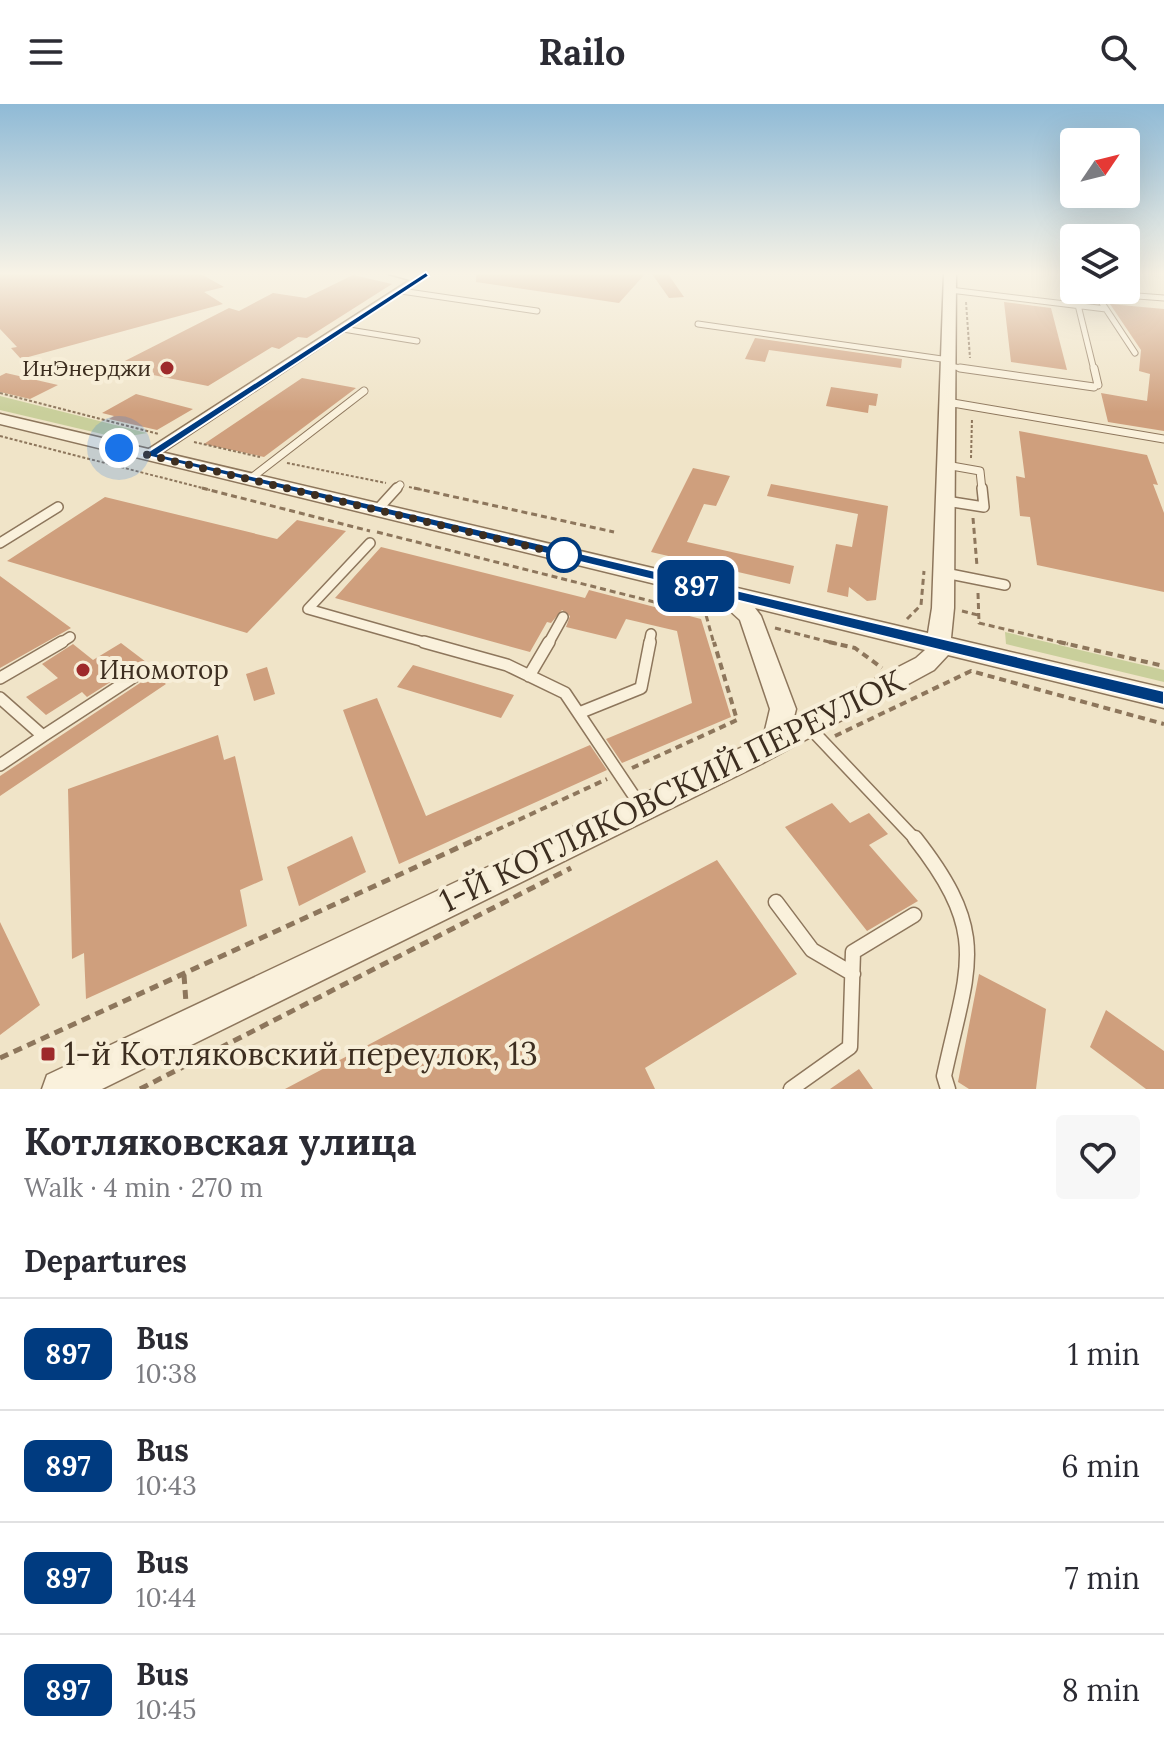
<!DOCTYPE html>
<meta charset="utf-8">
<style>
body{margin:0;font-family:Lora,serif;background:#f7f7f7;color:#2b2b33;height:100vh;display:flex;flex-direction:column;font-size:30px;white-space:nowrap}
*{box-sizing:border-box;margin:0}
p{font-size:26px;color:#7c7c81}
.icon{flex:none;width:44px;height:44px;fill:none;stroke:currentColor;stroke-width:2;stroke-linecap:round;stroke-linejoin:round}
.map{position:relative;height:985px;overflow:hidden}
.drawer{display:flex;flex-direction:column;background:#fff;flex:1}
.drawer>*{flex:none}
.badge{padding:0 16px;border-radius:12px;font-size:28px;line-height:52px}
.needle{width:52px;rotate:55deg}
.controls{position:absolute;left:1060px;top:24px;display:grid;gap:16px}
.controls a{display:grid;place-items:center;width:80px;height:80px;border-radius:8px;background:#fff;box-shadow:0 8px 32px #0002;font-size:40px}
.you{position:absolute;width:40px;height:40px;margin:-20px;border:6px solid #fff;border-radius:50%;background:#1a73e8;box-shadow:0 0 0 12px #1a73e833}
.map>.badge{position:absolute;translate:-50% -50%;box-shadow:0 0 0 4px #fff}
h2{padding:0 24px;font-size:30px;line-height:72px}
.round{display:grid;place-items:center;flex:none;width:84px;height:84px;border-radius:8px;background:#f7f7f7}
.summary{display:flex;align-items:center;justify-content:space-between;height:136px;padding:0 24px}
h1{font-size:38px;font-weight:700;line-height:60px}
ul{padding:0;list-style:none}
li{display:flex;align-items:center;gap:24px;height:112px;padding:0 24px;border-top:2px solid #e1e1e2}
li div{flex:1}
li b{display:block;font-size:30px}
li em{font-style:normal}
li .badge{min-width:88px;font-weight:700;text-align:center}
header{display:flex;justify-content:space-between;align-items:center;height:104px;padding:0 24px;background:#fff;font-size:36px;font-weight:700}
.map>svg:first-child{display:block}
</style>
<header><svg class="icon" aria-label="menu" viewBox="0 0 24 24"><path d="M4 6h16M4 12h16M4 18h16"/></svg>Railo<svg class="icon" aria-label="search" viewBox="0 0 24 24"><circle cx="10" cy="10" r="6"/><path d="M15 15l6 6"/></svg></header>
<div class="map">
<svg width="1164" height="985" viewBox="0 0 1164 985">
<rect width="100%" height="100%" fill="#f0e4c8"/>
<path fill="#c9cf9b" d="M0,292L147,329L119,334L0,306Z
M1005,528L1164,566V578L1006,540Z"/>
<path fill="#cf9f7d" d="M0,170H201L224,183L204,188L223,200L21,255L11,244L17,243L0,225Z
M476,170H645L619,199L476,178Z
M652,170H668L684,193L669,194Z
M353,171L392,180L307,234L298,233L279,245L272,243L208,282L113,263L229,204L239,207L273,189L306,194Z
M1004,198L1051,204L1067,266L1011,258Z
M1110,200L1164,205V327L1108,318L1101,289L1147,297L1150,270L1139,267L1141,246Z
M755,234L902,255L901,264L769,246L765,258L745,255Z
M6,269L58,281L30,295L0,288V272Z
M302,274L356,284L264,353L204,340Z
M831,283L878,290L876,302L869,301L868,309L826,302Z
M136,290L193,305L157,326L109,315L114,312L102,309Z
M1019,327L1147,351L1158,381L1153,380L1164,409V488L1037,461L1030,413L1020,412L1016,372L1025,374Z
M693,364L730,372L716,402L704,400L687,438L794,462L790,480L651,448Z
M771,380L888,402L876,496L867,497L849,483L848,493L827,488L836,440L852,443L858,410L767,392Z
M105,393L277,435L297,416L346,427L247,529L7,457Z
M381,443L585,494L589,486L701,515L731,613L622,659L606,635L692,599L677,527L626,515L616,535L566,523L570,512L562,506L551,519L547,518L530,548L335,494Z
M0,472L71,524L0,564Z
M121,539L146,558L141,561L166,580L0,692V672L140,579L143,572L140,565H131L87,593L82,588L46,611L26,593L58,574L42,560L73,540L93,556Z
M413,561L514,591L501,614L397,583Z
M267,563L275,590L254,597L246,570Z
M377,594L426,712L590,641L607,666L399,760L343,606Z
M218,631L224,656L235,652L263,776L240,786L247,822L86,895L84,849L72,855L68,685Z
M832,699L850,719L869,709L888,730L869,741L918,797L867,827L785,723Z
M352,732L366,768L299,802L287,763Z
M717,756L797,870L645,964L655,985H285Z
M0,818L40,901L0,931Z
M979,870L1046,905L1036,985H969L958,978Z
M1106,906L1164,947V985H1146L1090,943Z
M859,965L873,985H830Z"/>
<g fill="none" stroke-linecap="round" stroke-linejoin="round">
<g stroke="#8d765c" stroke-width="7">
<path id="service-far4" d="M950,186L1106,205L1135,249
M401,187L537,207
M1078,201L1094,266
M1106,205L1102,199L1104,193L1111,190L1164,194
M698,220L949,256
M343,225L417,237
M949,262L974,266"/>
</g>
<g stroke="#8d765c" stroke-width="9">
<path id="service-far3" d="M960,264L1094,283
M1094,264L1098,281
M947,298L1164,335
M946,361L980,367L982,386
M250,375L364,287
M395,386L400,381"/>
</g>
<g stroke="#8d765c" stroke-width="12">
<path id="service-far2" d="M946,397L984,403L982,384
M377,406L397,384
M0,439L58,403
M370,439L308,505L431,540
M945,469L1005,481
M59,540L70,533
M548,540L563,513
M649,540L651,530"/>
</g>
<g stroke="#8d765c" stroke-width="14">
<path id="service-far1" d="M424,538L507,561L565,589L640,701
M529,572L549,538
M0,574L62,538
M0,594L43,632L135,572
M579,609L641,584L650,538
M809,623L916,736
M0,661L43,632"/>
</g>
<g stroke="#8d765c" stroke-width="17">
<path id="service" d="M915,734C991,831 968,861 944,972L948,985
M776,798L812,846L853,870
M791,985L850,943L853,848L914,811"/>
</g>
<g stroke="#8d765c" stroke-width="3">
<path id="minor" d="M389,170H430L154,354H144V348L410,176Z"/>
</g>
<g stroke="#8d765c" stroke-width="3">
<path id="tertiary" d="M944,170H956L954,504L951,534L1164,584V604L948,551L934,566L761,660L102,985H42L47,971L753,638L765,626L770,605L740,516L717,495L0,320V310L928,529L932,504ZM755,504L925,546L916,554L793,617L796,605L761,512Z"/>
</g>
<path stroke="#8d765c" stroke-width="2" stroke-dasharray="3 2" stroke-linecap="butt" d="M966,198L970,254
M0,289L159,330
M0,332L210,386
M194,338L260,353
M971,354L972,314
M287,359L386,379
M409,383L423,386"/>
<path stroke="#8d765c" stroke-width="3" stroke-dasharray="6 4" stroke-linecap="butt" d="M202,384L370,427
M414,384L614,428
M973,414L977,462
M377,428L706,511L714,540
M978,489L979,519L1068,540
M962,507L978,511
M907,515L921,501L924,467
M775,524L837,540"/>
<path stroke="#8d765c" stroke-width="4" stroke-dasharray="7 5" stroke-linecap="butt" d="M829,538L855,544L882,564
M1059,538L1164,562
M835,632L971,567L1164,620
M632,664L737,616L714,538
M475,736L607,675"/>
<path stroke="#8d765c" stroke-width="5" stroke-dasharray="9 6" stroke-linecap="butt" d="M184,871L186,899
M0,954L479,734
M140,985L571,764"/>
<use href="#service-far4" stroke="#faf1dc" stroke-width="5"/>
<use href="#service-far3" stroke="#faf1dc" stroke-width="7"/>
<use href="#service-far2" stroke="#faf1dc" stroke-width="9"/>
<use href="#service-far1" stroke="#faf1dc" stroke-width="11"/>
<use href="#service" stroke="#faf1dc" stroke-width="14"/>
<use href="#minor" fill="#faf1dc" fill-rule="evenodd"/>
<use href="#tertiary" fill="#faf1dc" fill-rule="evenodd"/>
</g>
<linearGradient id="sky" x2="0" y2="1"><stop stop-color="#8fbad6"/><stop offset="0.55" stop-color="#f8f3e6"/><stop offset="1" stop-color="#f8f3e6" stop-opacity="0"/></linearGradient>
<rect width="1164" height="308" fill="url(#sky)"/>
<path fill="#003b80" stroke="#fff" stroke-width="2" d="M426,168L429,172L159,350L1164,587V601L143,351Z"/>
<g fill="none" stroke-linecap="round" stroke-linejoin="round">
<path stroke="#3d2e20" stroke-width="8" stroke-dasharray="0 14.4" d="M119,344L569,452L564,451"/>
</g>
<g fill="#9e2a2b" stroke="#f7eed8" stroke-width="3">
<circle cx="167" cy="264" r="8"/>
<circle cx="83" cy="566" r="8"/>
<rect x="40" y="942" width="16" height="16" rx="4"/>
</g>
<circle fill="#fff" stroke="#003b80" stroke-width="4" cx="564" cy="451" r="16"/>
<g text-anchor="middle" stroke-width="8" stroke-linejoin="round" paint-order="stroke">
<g font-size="22" fill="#3d2e20" stroke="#f7eed8" text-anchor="end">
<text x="151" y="272">ИнЭнерджи</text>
</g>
<g font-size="26" fill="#3d2e20" stroke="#f7eed8" text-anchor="start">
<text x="99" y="575">Иномотор</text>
</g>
<g font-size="32" fill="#3d2e20" stroke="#f7eed8">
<text transform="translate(672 687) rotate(-26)" y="11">1-Й КОТЛЯКОВСКИЙ ПЕРЕУЛОК</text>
</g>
<g font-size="32" fill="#3d2e20" stroke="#f7eed8" text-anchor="start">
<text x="64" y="961">1-й Котляковский переулок, 13</text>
</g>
</g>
</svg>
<div class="controls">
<a><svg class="needle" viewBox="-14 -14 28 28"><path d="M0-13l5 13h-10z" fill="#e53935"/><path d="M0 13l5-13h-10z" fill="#7c7c81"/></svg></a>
<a><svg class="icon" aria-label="layers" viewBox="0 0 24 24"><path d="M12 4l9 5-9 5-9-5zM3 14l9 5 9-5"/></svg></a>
</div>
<div class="you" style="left:119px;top:344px"></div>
<b class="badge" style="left:696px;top:482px;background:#003b80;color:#fff">897</b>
</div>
<section class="drawer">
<div class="summary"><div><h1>Котляковская улица</h1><p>Walk · 4 min · 270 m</p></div><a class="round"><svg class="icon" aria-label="heart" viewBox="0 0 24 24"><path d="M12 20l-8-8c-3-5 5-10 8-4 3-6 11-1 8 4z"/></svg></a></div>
<h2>Departures</h2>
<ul>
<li><span class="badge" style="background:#003b80;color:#fff">897</span><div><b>Bus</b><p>10:38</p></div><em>1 min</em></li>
<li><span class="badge" style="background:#003b80;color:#fff">897</span><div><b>Bus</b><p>10:43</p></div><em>6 min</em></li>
<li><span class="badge" style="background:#003b80;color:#fff">897</span><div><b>Bus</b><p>10:44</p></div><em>7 min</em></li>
<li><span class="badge" style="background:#003b80;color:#fff">897</span><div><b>Bus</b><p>10:45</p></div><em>8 min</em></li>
</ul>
</section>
